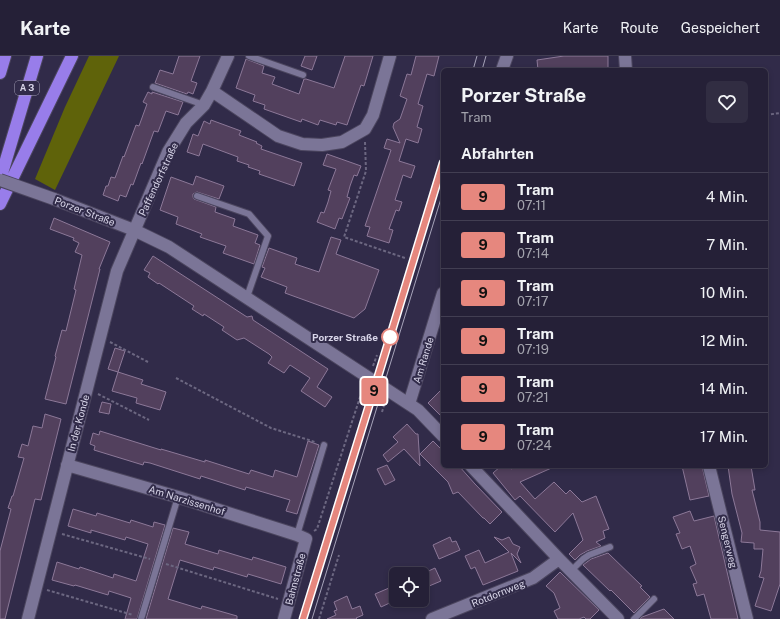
<!DOCTYPE html>
<html lang="de">
<meta charset="utf-8">
<style>
body{margin:0;font-family:"Public Sans",sans-serif;background:#312d42;color:#f1f3f6;height:100vh;display:flex;flex-direction:column;font-size:15px;white-space:nowrap}
*{box-sizing:border-box;margin:0}
p{font-size:13px;color:#a3a3ad}
.icon{flex:none;width:22px;height:22px;fill:none;stroke:currentColor;stroke-width:2;stroke-linecap:round;stroke-linejoin:round}
.map{position:relative;flex:1;overflow:hidden}
.side{position:absolute;left:441px;top:12px;width:327px;height:400px;display:flex;flex-direction:column;background:#252037;border-radius:6px;box-shadow:0 2px 6px #0003,0 0 0 1px #423e52}
.side>*{flex:none}
.badge{padding:0 8px;border-radius:3px;font-size:14px;line-height:26px}
.buttons{position:absolute;left:389px;top:511px;display:grid;gap:8px}
.buttons a{display:grid;place-items:center;width:40px;height:40px;border-radius:6px;background:#252037;box-shadow:0 2px 6px #0003,0 0 0 1px #423e52;font-size:20px}
.map>.badge{position:absolute;translate:-50% -50%;box-shadow:0 0 0 2px #fff}
h2{padding:0 20px;font-size:15px;line-height:36px}
.round{display:grid;place-items:center;flex:none;width:42px;height:42px;border-radius:6px;background:#312d42}
.head{display:flex;align-items:center;justify-content:space-between;height:68px;padding:0 20px}
h1{font-size:19px;font-weight:700;line-height:30px}
ul{padding:0;list-style:none}
li{display:flex;align-items:center;gap:12px;height:48px;padding:0 20px;border-top:1px solid #423e52}
li div{flex:1}
li b{display:block;font-size:15px}
li em{font-style:normal}
li .badge{min-width:44px;font-weight:700;text-align:center}
header{display:flex;align-items:center;gap:24px;box-sizing:border-box;height:56px;padding:0 20px;background:#252037;border-bottom:1px solid #423e52}
header strong{font-size:19px}
nav{display:flex;gap:22px;margin-inline-start:auto;font-size:14px}
.map>svg:first-child{display:block}
</style>
<header>
<strong>Karte</strong>
<nav><a>Karte</a><a>Route</a><a>Gespeichert</a></nav>
</header>
<div class="map">
<svg width="780" height="563" viewBox="0 0 780 563">
<rect width="100%" height="100%" fill="#312b49"/>
<path fill="#5f630a" d="M89,0H119L55,134L35,123L65,51Z"/>
<path fill="#52405d" stroke="#8c7898" d="M179,0H200L191,25L197,27L193,38L188,36L187,38L155,27L160,14L173,18Z
M305,0H317L312,14L301,10Z
M345,0H373L364,30L361,29L347,69L337,66L336,69L320,64L318,69L302,63L301,66L264,53L265,49L253,45L255,39L236,32L246,3L264,10L262,17L275,21L272,28L299,38L304,23H306L334,32Z
M416,0H439L434,20L427,18L418,48L423,50L417,71L422,73L418,87L406,83L399,105L415,110L411,122L403,119L395,144L402,146L399,155L396,154L389,173L393,174L389,187L367,180L370,171L365,170L391,94L384,92L387,83L400,87L393,71L394,67L400,63L407,43L400,40L407,18L411,19Z
M564,0H608V14H567V12L538,14L537,4Z
M148,36L152,38V36L183,46L178,59L166,55L158,76L154,75L142,108L141,107L133,129L131,128L126,141L120,139L118,145L103,139L106,130H108L111,121L115,122L123,100L124,101L136,69L139,70L147,48L143,46Z
M211,64L241,75L239,79L257,86L256,87L262,90L261,93L302,107L294,130L259,118L260,115L248,111L249,109L237,105L238,101L203,88L199,100L187,96L193,78L198,80L204,65L210,68Z
M327,98L361,110L357,120L354,119L350,130L347,141L350,142L342,163L339,162L335,173L317,166L321,156L324,157L328,146L331,135L328,134L336,113L323,109Z
M196,120L224,130L219,143L197,136L193,138V141L194,143L216,151L215,156L235,163L233,170L258,179L255,187L260,189L254,208L223,197L226,190L200,181L202,178L176,168L178,161L160,154L171,121L193,129Z
M54,162L110,186L99,213H100L66,348L45,343L56,301L55,300L62,274L66,275L76,234L74,233L82,199L75,196L79,187L73,184L74,182L50,173Z
M331,181L341,184L336,198L379,214L365,253L354,262L285,237L287,231L261,221L265,212L262,211L269,192L297,202L295,208L319,216Z
M153,200L247,261L252,260L253,264L328,313L317,331L332,341L325,351L301,335L310,322L290,309L284,317L268,307L272,301L269,298L244,282L237,284L222,274L224,271L204,258L203,260L192,253L194,250L159,227L158,228L148,221L150,217L144,214Z
M115,292L125,295L118,316L108,313Z
M118,316L143,324L141,328L166,336L160,354L136,347L137,342L112,335Z
M443,332V362L428,347Z
M102,346L111,348L109,358L99,356Z
M45,358L61,363L41,444L35,443L5,563H0V495L11,453L8,452L12,440H13L24,402L18,401L22,388L28,390L33,370L42,372Z
M407,368L416,378H418L420,410L404,393L388,406L383,399L398,386L393,381Z
M100,375L161,394V393L205,406V404L249,418L251,414L273,421L275,414L297,421L308,385L319,389L297,458L286,455L290,444L246,431L245,434L201,420L200,423L150,407L144,406L143,409L94,394L95,390L90,388L93,377L99,379Z
M433,385L443,395V410H459L475,428L502,456L490,468L484,462H483L458,436L453,438L448,426L420,398Z
M387,409L395,424L385,429L377,413Z
M501,410H508L511,413L518,410H556L520,426L535,443L554,426L566,438L570,434L582,446L596,440L609,473L603,475L605,482L596,486L601,490L587,495L580,499L575,504L569,498L583,484L573,457L555,476L520,440L515,444L493,417Z
M682,410H702L709,440L690,444Z
M728,410H751L755,434H752L760,466V474L780,476V528L771,555L755,550L764,522L759,521L761,515L763,493H754V487L741,486L742,477L732,438Z
M73,453L96,460L97,457L130,467L131,464L153,471L154,466L165,469L137,563H125L131,542L109,535L108,539L75,529L74,530L52,524L57,506L79,513L80,511L113,522L114,518L136,525L148,488L126,481L125,484L91,474V477L68,470Z
M690,455L694,465L714,460L738,563H711L704,538L697,540L693,528L697,527L690,511L696,508L690,490L682,493L676,478L680,477L673,461Z
M173,472L189,476L185,488L218,498L219,494L252,504L253,501L286,511L281,528L248,518L247,521L214,511L213,514L180,504L168,543L201,553L202,550L237,560V563H146Z
M450,481L452,486L456,485L460,494L439,503L433,489Z
M494,481L502,484L509,481L513,488L520,491L517,498L521,507L511,497L518,515L483,529L475,511L471,513L465,500L479,494L485,507L509,496Z
M608,497L642,530L640,531L650,541L634,557L611,534L610,535L583,509L591,503Z
M435,512L441,525L422,533V518Z
M560,516L599,554L590,563H586L584,561L579,563H558L554,555L560,552L554,537L546,530Z
M396,529V544L381,551L375,538Z
M347,540L352,553L360,550L363,559L356,562L357,563H327L336,559L334,555L337,554L334,546Z
M664,553L674,563H640L642,561Z"/>
<g fill="none" stroke-linecap="round" stroke-linejoin="round">
<g stroke="#4c465f" stroke-width="8">
<path id="lane" d="M249,0L303,19
M153,31L204,49
M197,140L249,158L268,180L247,241
M297,479L324,389
M571,515L583,503L589,499L610,491
M141,563L178,441
M634,563L654,543"/>
</g>
<g stroke="#4c465f" stroke-width="14">
<path id="street" d="M625,0L626,14
M502,14L507,0
M212,35L278,80L302,88L322,89L342,86L365,73L373,59L390,0
M54,143L134,174L169,191L418,354L443,380
M409,348L443,237
M67,409L178,441L297,479L306,483L284,563
M471,410L559,503L618,563
M709,410L747,563
M28,563L117,215L168,96L186,67L204,49L212,35L228,0
M432,563L533,522L559,503"/>
</g>
<g stroke="#4c465f" stroke-width="14">
<path id="highway" d="M0,17L5,0
M0,124L37,0
M0,148L72,0"/>
</g>
<path stroke="#6c6781" stroke-width="2" stroke-dasharray="3 2" stroke-linecap="butt" d="M766,59L780,57
M365,86L366,115L344,181L405,202
M110,286L148,306
M373,310L377,299
M176,322L271,372L315,386
M98,338L149,364
M382,356L385,346
M314,475L317,473L363,332
M62,478L150,503
M166,508L278,543
M47,534L133,559
M319,563L339,499"/>
<use href="#lane" stroke="#7b7597" stroke-width="6"/>
<use href="#street" stroke="#7b7597" stroke-width="12"/>
<use href="#highway" stroke="#987dea" stroke-width="12"/>
<path stroke="#a7a4ba" stroke-width="1" d="M473,14L477,0
M482,14L486,0
M303,563L376,327L443,107
M312,563L443,136"/>
<g stroke="#4c465f" stroke-width="14" stroke-linecap="butt">
<path id="street-bridge" d="M0,124L54,143"/>
</g>
<use href="#street-bridge" stroke="#7b7597" stroke-width="12"/>
</g>
<g fill="none" stroke-linecap="round" stroke-linejoin="round">
<g stroke="#fff" stroke-width="9">
<path id="line" d="M303,563L376,327L443,107"/>
</g>
<use href="#line" stroke="#e6877e" stroke-width="6"/>
</g>
<circle fill="#fff" stroke="#e6877e" stroke-width="2" cx="390" cy="281" r="8"/>
<g text-anchor="middle" stroke-width="4" stroke-linejoin="round" paint-order="stroke">
<rect fill="#312b49" stroke="#a7a3b9" stroke-width="1" x="15" y="25" width="24" height="14" rx="3"/>
<g font-size="9" font-weight="bold" fill="#d9d6e9">
<text x="27" y="35">A 3</text>
</g>
<g font-size="10" fill="#d9d6e9" stroke="#312b49">
<text transform="translate(158 123) rotate(-65)" y="4">Paffendorfstraße</text>
<text transform="translate(85 155) rotate(21)" y="4">Porzer Straße</text>
<text transform="translate(423 304) rotate(-73)" y="4">Am Rande</text>
<text transform="translate(78 367) rotate(-75)" y="4">In der Konde</text>
<text transform="translate(187 444) rotate(17)" y="4">Am Narzissenhof</text>
<text transform="translate(728 486) rotate(76)" y="4">Sengerweg</text>
<text transform="translate(295 523) rotate(-75)" y="4">Bahnstraße</text>
<text transform="translate(498 537) rotate(-22)" y="4">Rotdornweg</text>
</g>
<g font-size="10" font-weight="bold" fill="#d9d6e9" stroke="#312b49" text-anchor="end">
<text x="378" y="285">Porzer Straße</text>
</g>
</g>
</svg>
<div class="buttons">
<a><svg class="icon" aria-label="locate" viewBox="0 0 24 24"><circle cx="12" cy="12" r="6"/><path d="M12 2v4M12 18v4M2 12h4M18 12h4"/></svg></a>
</div>
<b class="badge" style="left:374px;top:335px;background:#e6877e;color:#111">9</b>
<section class="side">
<div class="head"><div><h1>Porzer Straße</h1><p>Tram</p></div><a class="round"><svg class="icon" aria-label="heart" viewBox="0 0 24 24"><path d="M12 20l-8-8c-3-5 5-10 8-4 3-6 11-1 8 4z"/></svg></a></div>
<h2>Abfahrten</h2>
<ul>
<li><span class="badge" style="background:#e6877e;color:#111">9</span><div><b>Tram</b><p>07:11</p></div><em>4 Min.</em></li>
<li><span class="badge" style="background:#e6877e;color:#111">9</span><div><b>Tram</b><p>07:14</p></div><em>7 Min.</em></li>
<li><span class="badge" style="background:#e6877e;color:#111">9</span><div><b>Tram</b><p>07:17</p></div><em>10 Min.</em></li>
<li><span class="badge" style="background:#e6877e;color:#111">9</span><div><b>Tram</b><p>07:19</p></div><em>12 Min.</em></li>
<li><span class="badge" style="background:#e6877e;color:#111">9</span><div><b>Tram</b><p>07:21</p></div><em>14 Min.</em></li>
<li><span class="badge" style="background:#e6877e;color:#111">9</span><div><b>Tram</b><p>07:24</p></div><em>17 Min.</em></li>
</ul>
</section>
</div>
